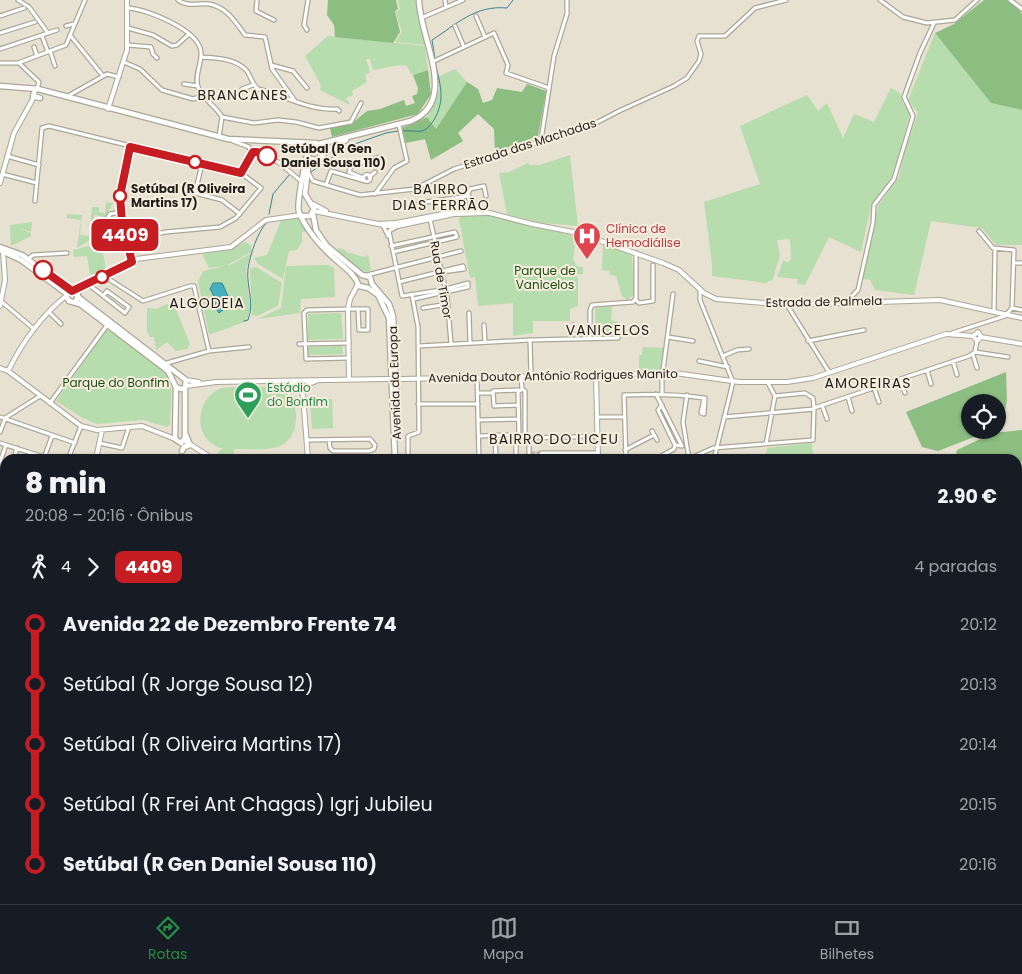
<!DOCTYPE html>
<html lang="pt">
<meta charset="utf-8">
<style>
body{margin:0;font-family:Poppins,sans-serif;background:#242831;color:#f1f3f6;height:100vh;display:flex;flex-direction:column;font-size:19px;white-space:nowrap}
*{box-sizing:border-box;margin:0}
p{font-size:16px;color:#9ea1a6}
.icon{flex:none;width:28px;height:28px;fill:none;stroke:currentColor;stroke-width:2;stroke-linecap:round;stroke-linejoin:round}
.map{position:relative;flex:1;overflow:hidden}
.panel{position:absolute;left:0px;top:454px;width:1022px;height:451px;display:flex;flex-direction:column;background:#171b24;border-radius:15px 15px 0 0;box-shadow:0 1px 4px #0004}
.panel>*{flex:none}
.badge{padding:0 10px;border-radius:8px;font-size:18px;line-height:32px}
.controls{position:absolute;left:961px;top:394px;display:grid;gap:10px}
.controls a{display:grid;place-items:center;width:45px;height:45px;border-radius:50%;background:#171b24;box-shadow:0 1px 4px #0004;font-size:25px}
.map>.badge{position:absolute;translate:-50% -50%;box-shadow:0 0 0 2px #fff}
.legs{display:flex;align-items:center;gap:8px;height:55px;padding:0 25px;font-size:16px}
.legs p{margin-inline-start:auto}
.head{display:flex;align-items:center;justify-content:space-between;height:85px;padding:0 25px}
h1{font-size:28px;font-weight:800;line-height:38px}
ul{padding:0 25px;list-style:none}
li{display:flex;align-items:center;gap:18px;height:60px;font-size:19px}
li i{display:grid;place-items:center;width:8px;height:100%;margin:0 6px;background:currentColor}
li i::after{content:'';width:12px;height:12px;margin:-6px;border:4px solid;border-radius:50%;background:#171b24}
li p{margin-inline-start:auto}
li:first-child i{background:linear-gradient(#0000 50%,currentColor 0)}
li:last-child i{background:linear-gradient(currentColor 50%,#0000 0)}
.dock{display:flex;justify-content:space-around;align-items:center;height:70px;border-top:1px solid #363941;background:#171b24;font-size:14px;color:#9ea1a6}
.dock a{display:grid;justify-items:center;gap:2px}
.dock .current{color:#268e44}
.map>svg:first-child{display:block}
</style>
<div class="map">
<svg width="1022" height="904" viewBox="0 0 1022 904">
<rect width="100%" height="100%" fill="#e7e1d1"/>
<path fill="#b7dcad" d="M398,0H415L425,45L395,42L402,32L396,12L400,9Z
M935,33L991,103L1022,110V245H996L982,228L931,221L914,295L875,290L870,280L862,279L878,206L899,177L905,150L918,113L908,100Z
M328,36L425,46L428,70L413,75L410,72L407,66C398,63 383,69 373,70L370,59H366L370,72L365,75L367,82L352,91L353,95L346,98L350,105L320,90L321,85L305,56Z
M455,69L467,82L436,129L427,117L439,91L438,77Z
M891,88L900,93L903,103L910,114L893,175L871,206L861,252L829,237L805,285L797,284L798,279L777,277L783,261L788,262L791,259L790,239L777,240L780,255L773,279L766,283L712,276V264L704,202L760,184L740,126L807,95L818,111L827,103L843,138L854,114L874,122Z
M570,155L578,226L541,223L507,214L499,173L509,172L528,163L529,165H540Z
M106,202L113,203L105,217L94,215L90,240L77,248L81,220L67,218V214L82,215L80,235L89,236L92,207H99V212L105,213Z
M490,214L574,236L575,242L572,244L575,245L573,260L577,266L583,267V274H572L570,264L571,275L578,277V306L570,309V321H533V333L513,336V303L478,306L475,277L470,278L459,220L460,216Z
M297,218L307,231L302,232V242L297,250L289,251L283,279L258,264L254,258L267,255L281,221Z
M32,222L31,232L16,227L31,233V236L11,246L10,225Z
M245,242L251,245V252L226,266L209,268L202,254L229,250Z
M603,245L632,255L634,295L627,300L622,296L616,276L610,275L609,271L602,270Z
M89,246L102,247L106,270L90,275L87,256L74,257L73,250Z
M338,248L345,250L346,252L364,257L368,255L371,269L367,272L360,270L337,252Z
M252,253L246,268L250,309L247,321L209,335L198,282L203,271L230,265Z
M328,265L334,268L335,297L301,299L300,313L258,319L281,308L286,266Z
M256,267L282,283L278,306L257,316L252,315L250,271L251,268Z
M166,304L174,305L190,344L187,349L176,351L167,342L156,350L154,337H150L147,332V308L157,309Z
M612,306L611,320L619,322V327H614V333L596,334L595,308Z
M341,313L343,339L308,340V314Z
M108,328C122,338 165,365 170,381C173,393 170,411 170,424L167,427L143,420L97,424L81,417L56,401Z
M342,346L343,354L307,355L308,347Z
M643,347L665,348L660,370H639V355H642Z
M221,388C235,387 271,384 283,391C302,401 300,438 280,446C267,451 248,449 234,449V459L216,457L220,450L224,449C193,442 193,400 221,388Z
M332,399L333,428L312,429L310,400Z
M812,443L813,459H762V456L766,455L767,448Z"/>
<path fill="#8cbd81" d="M328,0H396L398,9L395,11L400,32L393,43L335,37L334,25L327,15Z
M984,0H1012L1022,14V110L991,103L935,33L954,24Z
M428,70L431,94L418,114L332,137L330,128L351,124L367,111L380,109L404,100L406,106L415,103L412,96L417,94L418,88L413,75Z
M467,82L478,89L483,103L492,100L497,88L522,92L527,84L546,91L538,136L495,152L494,129L478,114L458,133L463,141L431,160L425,139L406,143L402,128L427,117L436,129Z
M1006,372L1007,400L1002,426L998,428V402H970V430H992L938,451L922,447L906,412Z
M1022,430V462H1018V459H955L957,450L993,433Z
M576,900H657L661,904H577Z"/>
<path fill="#46b0bf" stroke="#3b848d" d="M213,283H222L230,300L227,307L219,313C214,308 217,299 210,289Z"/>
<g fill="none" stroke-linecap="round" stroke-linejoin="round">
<path stroke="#3b848d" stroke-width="1" d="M435,59L432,40C457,24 475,5 507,8L513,0
M402,131C408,130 417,132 422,131C428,129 431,124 434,120C446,99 440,84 435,62
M311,172L349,146L386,133L398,131
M269,214L273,194L290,174
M244,321L248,320C255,303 246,286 248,269C250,255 257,233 267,222
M1018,661L1022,658"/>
<path stroke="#bfbaac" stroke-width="3" stroke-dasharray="3 1.5" stroke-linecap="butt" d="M573,322L574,333
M532,453H541
M532,457H541"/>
<g stroke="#aca697" stroke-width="5.5">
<path id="street" d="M18,0L29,7L48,33
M178,0C187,7 198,3 209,4C227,7 236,23 245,35L265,37L272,69L295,101
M257,0L256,11L274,20
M445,0L446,7
M880,0L903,17L927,23L955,20L977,0
M1010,0L1022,9
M128,8C147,9 199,30 201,52C202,64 194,75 198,87C202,99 216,106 222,117L219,137
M0,16L24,8
M476,16L485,37
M421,18L463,0
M66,26L74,24
M455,26L464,47
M128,28L153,35L172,46L177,45L188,35
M307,30L304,25L308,0
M0,33L35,22
M70,35L103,76
M42,36L48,52
M128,45L151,47L153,54L157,58
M34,47L37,56
M0,49L57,30
M50,51L55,66
M201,57C217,58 235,58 247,71C251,77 252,84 258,89C284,95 309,111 337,109L339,111
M124,62L140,69L162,90L193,99L203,96
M432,62L494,33L508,65L506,73L549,88
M0,63H18L66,45L85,0
M19,63L39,82L37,89
M271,65L293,71L307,88
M184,84L198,86
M242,89L253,85
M68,96L107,74L119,77
M222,117L254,123L278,120L296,122L319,128L351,122L361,103
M541,140L554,56L567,14V0
M233,141L249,147L251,155
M130,147C119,193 118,213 132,258
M7,156L39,165
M202,164L195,193L222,200L240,214
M308,172L313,181L360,195L415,189L454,169L592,125L619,111L674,86L687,78L699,61L701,54L697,41L699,36H725L755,8L786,0
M241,173L253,152H257L278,162L301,181
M2,174L37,183
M363.5 178a3.5 3.5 0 1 1 7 0a3.5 3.5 0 1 1-7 0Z
M369,177L375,172
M363,178L349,172L351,166L380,157L383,164
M326,185L331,171L365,181
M375,194L394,168L407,161L399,125
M35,201L42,128L49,126L241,173L261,188L236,218L220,227L166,232L126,240
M419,203L469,196
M471,212L468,194L470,189L484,186L486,196
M430,219L447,296L451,344
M96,221L107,219L110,214L121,212
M383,225L388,236
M396,227L389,231L402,296L441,290L440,293L414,299
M979,231L993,248L1014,250L1012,308
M96,237L124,230
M391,246L455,232L457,237L393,252
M28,259L33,255L67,253
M1014,263H1022
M367,275L461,251
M104,276L143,301L190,286H194L209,351
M399,282L463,266L464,269L442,272
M88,284L125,313L129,307L107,291L103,296
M446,289L450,291L468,287V283L446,289
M700,290V300L733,382L714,459
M636,300L639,303L653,301V265
M2,302L34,329
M846,302L858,290L873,223L874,205L894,179L913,116L904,97L920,53L934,23
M787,305L829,372
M423,308L448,304
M994,311L995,249
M49,312L61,324
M469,313L470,343
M484,325L485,342
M952,333L1005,316L1012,308L1022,310
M668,337L693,341
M590,339V310L592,305L633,302L636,298V253
M530,340L531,376
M808,341L864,330
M299,344L349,343
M419,346L530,340L618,338
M975,352L1008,357
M973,355L977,368
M723,356L737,350L749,349
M349,358L306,359L304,313L307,310L351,309H368V330H359L358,309
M699,361L728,367
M953,361L957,375
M167,363L209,351L249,347
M927,370L931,384
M521,376L522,389L525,391V437L529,441V459
M477,377L479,459
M900,379L905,393
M874,388L879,402
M478,393H493
M656,394L682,446
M662,394V378L673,294
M687,395L683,422L689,459L713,448L813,440L814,408L969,356L975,352L977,341
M775,396L805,393L813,398L814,407
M848,397L852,411
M50,403L108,324
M418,404H478
M518,405L494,406L493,391L518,390
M662,405L658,410L675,445L682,446
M822,405L827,419
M0,417L75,443
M597,417H624
M724,417L814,409
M5,418L40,396
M478,420L518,419
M652,431L657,440
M0,432L5,419
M495,435L496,459
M479,436L508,435
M573,437L597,436
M528,438L567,437
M307,440L370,439L375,445L374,449L369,451H333L330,448L329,440
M0,443L50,459
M99,443L122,448L129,427
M766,444L775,396L768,383
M625,450L654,435
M541,453H598
M541,457H598
M44,458L52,436
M14,459L17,448
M68,459L81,426
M408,459V436L419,432L418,327L412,295
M516,459V443L519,437L518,392L522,389
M626,459L624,395C651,394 677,394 704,398H705L704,414L701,413L704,398
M664,459L663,455L674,449L675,445
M0,462L6,445
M0,488L5,490
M1018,524L1022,523
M0,547L5,550
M0,571L5,560
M0,621L5,627
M1018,686L1022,685
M1,693L5,697
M0,698L5,699
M0,725L5,727
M0,747L5,739
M0,755L5,758
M1018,794H1022
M0,804L5,805
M1018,814L1022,815
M0,818L5,820
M0,831L5,833
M0,847L5,851
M1018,849L1019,848
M0,867L1,868
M0,886L5,882
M31,900L34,904
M127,900L129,904
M195,900L203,903L210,901
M228,900L230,904
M278,900V904
M481,900L482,904
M501,900L502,904
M949,900L951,904
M178,903L179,904
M41,904L48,900
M87,904L88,900
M453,904L454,900"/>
</g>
<g stroke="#aca697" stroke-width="6">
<path id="secondary" d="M108,109L127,50V0
M0,183L14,133L34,97
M313,204L326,211
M314,211L393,227L454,214L486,213
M378,224L396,223L453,212L478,210L532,224L578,233L663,263L679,270L704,293L716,299L787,305L940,300L1022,318
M136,259L231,247L266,220L301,215
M72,291L132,262H135L136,259L132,258
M0,306L5,280L3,251
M973,336L978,332L981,337L1022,344
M0,368L8,371L81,426L97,430L142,426L175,439
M8,371C22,343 42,315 66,296
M596,375L598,459
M402,379L675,373L739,382H787L813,378L946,334L973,336L977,341L981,337
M186,380L199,382
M349,380L348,309L350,299L358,284
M288,381L298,386L303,395L308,459
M307,385L316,381
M186,386L216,382L387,379
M185,441L213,459
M96,459L102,430
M0,519L5,521
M0,643L5,649
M343,900L345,904
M447,900L451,904
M673,900L675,904
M66,904L67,900
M143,904V900
M325,904L327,900"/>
</g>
<g stroke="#aca697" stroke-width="7">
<path id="primary" d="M0,86L38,89L228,139L316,143L323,149L322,157
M35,90L33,96L40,98
M313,144L307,149V155L310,159L317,160
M319,144L411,121C460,101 419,37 419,0
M307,155C305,163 296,206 299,212C305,228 321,247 334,258C345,268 354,273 359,286L368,288L378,295L389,318L395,459
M313,214L316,230L327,246L362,275L370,277L372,284L389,304L393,316L396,392
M302,216H310L314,209L305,194L308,167L331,148L346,140
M0,247L22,255L71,291
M0,250L21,260L67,294
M78,297L186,380L185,388L181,389L176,387
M76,301L78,294L69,291L66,296L69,301L80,304L168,371L176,387L175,439L181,443
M181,443L185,438V387
M182,451L184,447L190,445L186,435
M1018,804H1022
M385,904L386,900
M389,904L390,900"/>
</g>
<use href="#street" stroke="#fff" stroke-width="3"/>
<use href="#secondary" stroke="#fff" stroke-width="4"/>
<use href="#primary" stroke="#fff" stroke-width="4.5"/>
<g stroke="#4a463f" stroke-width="3">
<path id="rail" d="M0,534L5,536
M780,900L787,904"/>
</g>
<use href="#rail" stroke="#f5eede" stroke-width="1" stroke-dasharray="4" stroke-linecap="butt"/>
<g stroke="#aca697" stroke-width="6" stroke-linecap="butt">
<path id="secondary-bridge" d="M387,379H402"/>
</g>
<use href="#secondary-bridge" stroke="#fff" stroke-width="4"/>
</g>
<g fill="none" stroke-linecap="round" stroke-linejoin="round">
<g stroke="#fff" stroke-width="11">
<path id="line-1" d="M43,270L72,291L132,262L122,221L120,196L130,147L241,173L253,152H257L267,156"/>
</g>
<use href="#line-1" stroke="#c61d23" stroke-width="8"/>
</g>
<defs>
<g id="hospital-pin" transform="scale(1.4375)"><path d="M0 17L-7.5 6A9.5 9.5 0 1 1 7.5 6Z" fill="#e0444e" stroke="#f5eede"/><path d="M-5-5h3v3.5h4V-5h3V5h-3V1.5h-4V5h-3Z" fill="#fff"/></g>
<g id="stadium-pin" transform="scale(1.4375)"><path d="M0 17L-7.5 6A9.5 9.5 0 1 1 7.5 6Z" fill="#2e9e5b" stroke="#f5eede"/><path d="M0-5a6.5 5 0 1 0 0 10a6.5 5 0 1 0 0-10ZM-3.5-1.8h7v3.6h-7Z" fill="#fff"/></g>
</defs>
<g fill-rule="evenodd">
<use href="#hospital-pin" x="587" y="236"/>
<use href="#stadium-pin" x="248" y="395"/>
</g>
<g fill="#fff" stroke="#c61d23" stroke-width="2.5">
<circle cx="267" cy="156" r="9"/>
<circle cx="195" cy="162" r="6"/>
<circle cx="120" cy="196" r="6"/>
<circle cx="43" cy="270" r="9"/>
<circle cx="102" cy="277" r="6"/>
</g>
<g text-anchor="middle" stroke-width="4" stroke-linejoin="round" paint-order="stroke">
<g font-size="12" fill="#211e19" stroke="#f5eede">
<text transform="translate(530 144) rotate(-18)" y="4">Estrada das Machadas</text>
<text transform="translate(441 280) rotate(80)" y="4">Rua de Timor</text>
<text transform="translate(824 302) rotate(-1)" y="4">Estrada de Palmela</text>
<text transform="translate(553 376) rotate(-1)" y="4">Avenida Doutor António Rodrigues Manito</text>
<text transform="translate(395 383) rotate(-92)" y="4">Avenida da Europa</text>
</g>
<g font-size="12" font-weight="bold" fill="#211e19" stroke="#f5eede" text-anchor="start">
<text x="281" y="153">Setúbal (R Gen<tspan x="281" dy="14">Daniel Sousa 110)</tspan></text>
<text x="131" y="193">Setúbal (R Oliveira<tspan x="131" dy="14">Martins 17)</tspan></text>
</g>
<g font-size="12" fill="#be3a42" stroke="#f5eede" text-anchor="start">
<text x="606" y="233">Clínica de<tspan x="606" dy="14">Hemodiálise</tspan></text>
</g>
<g font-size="12" fill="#1f4e12" stroke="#f5eede">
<text x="545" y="275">Parque de<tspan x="545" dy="14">Vanicelos</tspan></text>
<text x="116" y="387">Parque do Bonfim</text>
</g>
<g font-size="12" fill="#27864d" stroke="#f5eede" text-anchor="start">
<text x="267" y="392">Estádio<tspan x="267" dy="14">do Bonfim</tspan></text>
</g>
<g font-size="14" letter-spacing="1" fill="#211e19" stroke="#f5eede">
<text x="243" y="100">BRANCANES</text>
<text x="441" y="194">BAIRRO<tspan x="441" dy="16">DIAS FERRÃO</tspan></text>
<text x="207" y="308">ALGODEIA</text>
<text x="608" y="335">VANICELOS</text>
<text x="868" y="388">AMOREIRAS</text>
<text x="554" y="444">BAIRRO DO LICEU</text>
</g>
</g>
</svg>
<div class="controls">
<a><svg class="icon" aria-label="locate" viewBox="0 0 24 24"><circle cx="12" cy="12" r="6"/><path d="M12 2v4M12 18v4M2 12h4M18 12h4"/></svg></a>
</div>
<b class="badge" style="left:125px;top:235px;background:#c61d23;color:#fff">4409</b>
<section class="panel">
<div class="head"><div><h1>8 min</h1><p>20:08 – 20:16 · Ônibus</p></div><b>2.90 €</b></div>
<div class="legs"><svg class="icon" aria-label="walk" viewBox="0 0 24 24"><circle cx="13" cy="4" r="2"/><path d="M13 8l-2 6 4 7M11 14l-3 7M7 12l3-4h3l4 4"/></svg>4<svg class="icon" aria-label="forward" viewBox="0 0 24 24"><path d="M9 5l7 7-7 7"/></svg><b class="badge" style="background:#c61d23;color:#fff">4409</b><p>4 paradas</p></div>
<ul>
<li><i style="color:#c61d23"></i><b>Avenida 22 de Dezembro Frente 74</b><p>20:12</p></li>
<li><i style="color:#c61d23"></i><span>Setúbal (R Jorge Sousa 12)</span><p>20:13</p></li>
<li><i style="color:#c61d23"></i><span>Setúbal (R Oliveira Martins 17)</span><p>20:14</p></li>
<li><i style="color:#c61d23"></i><span>Setúbal (R Frei Ant Chagas) Igrj Jubileu</span><p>20:15</p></li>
<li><i style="color:#c61d23"></i><b>Setúbal (R Gen Daniel Sousa 110)</b><p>20:16</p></li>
</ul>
</section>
</div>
<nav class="dock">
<a class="current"><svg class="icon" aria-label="directions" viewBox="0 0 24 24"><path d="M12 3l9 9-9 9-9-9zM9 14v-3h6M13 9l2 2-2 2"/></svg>Rotas</a>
<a><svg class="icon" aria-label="map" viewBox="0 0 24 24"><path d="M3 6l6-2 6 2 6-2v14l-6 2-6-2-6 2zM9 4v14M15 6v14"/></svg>Mapa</a>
<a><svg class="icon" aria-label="tickets" viewBox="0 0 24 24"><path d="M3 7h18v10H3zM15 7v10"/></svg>Bilhetes</a>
</nav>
